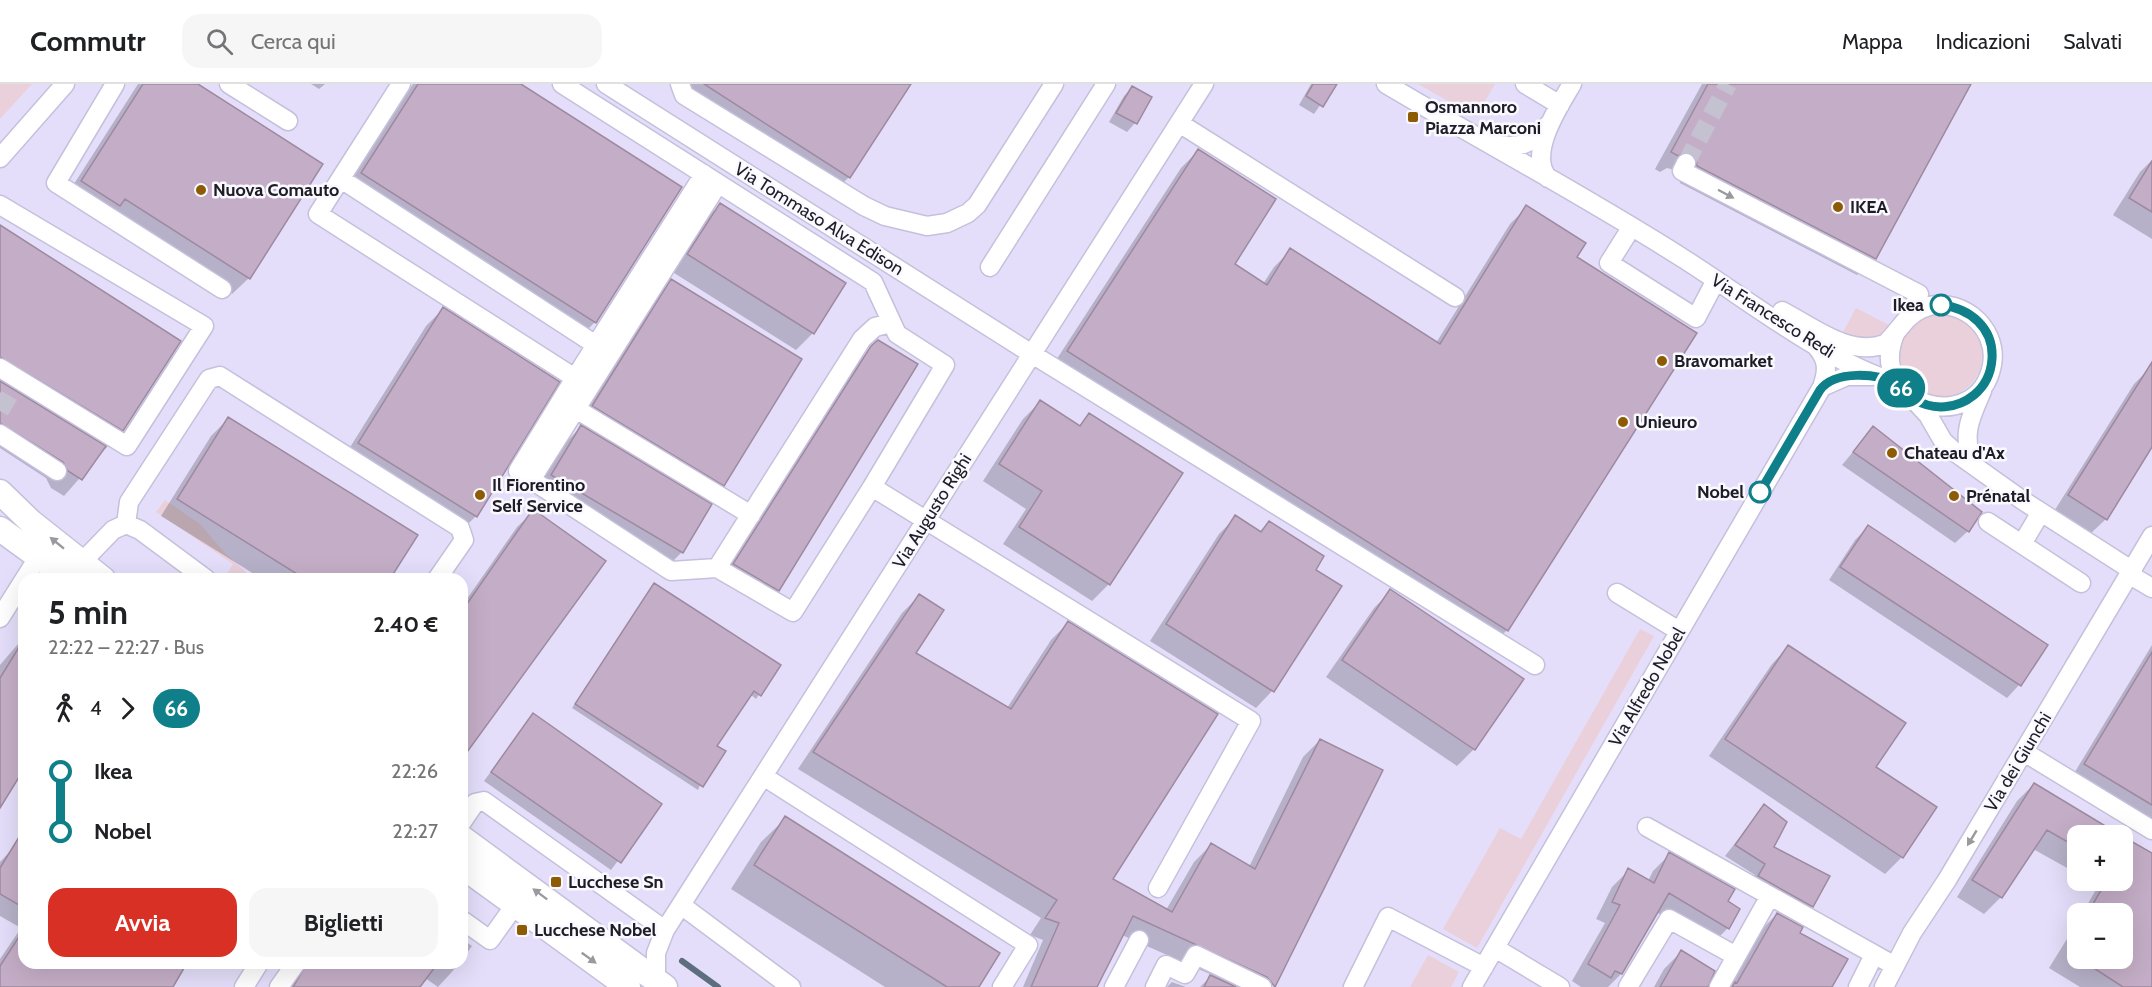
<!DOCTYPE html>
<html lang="it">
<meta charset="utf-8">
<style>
body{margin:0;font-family:Cabin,sans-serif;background:#f6f6f6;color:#202124;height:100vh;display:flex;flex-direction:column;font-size:22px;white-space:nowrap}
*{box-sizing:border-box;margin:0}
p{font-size:20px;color:#757577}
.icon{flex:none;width:33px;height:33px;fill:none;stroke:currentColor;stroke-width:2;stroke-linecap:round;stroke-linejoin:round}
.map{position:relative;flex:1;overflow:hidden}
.panel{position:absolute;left:18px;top:489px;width:450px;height:396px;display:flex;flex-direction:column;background:#fff;border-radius:18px;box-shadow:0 6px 24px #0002}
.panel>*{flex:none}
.badge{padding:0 12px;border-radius:20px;font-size:21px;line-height:39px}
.controls{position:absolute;left:2067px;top:741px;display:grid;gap:12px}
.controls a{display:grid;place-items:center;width:66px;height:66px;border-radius:12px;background:#fff;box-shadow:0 6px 24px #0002;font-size:30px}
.map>.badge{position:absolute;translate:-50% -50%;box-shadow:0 0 0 3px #fff}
.legs{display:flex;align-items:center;gap:9px;height:66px;padding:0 30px;font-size:20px}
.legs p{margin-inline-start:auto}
.overview{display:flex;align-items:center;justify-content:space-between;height:102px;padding:0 30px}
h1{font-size:33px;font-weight:800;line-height:45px}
.primary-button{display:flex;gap:12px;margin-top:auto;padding:12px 30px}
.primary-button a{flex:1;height:69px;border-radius:18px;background:#d93025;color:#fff;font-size:24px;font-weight:800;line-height:69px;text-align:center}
.primary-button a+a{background:#f6f6f6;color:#202124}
ul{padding:0 30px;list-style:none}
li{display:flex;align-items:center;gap:21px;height:60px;font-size:22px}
li i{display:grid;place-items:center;width:9px;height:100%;margin:0 8px;background:currentColor}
li i::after{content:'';width:15px;height:15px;margin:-8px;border:4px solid;border-radius:50%;background:#fff}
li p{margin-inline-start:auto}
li:first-child i{background:linear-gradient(#0000 50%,currentColor 0)}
li:last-child i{background:linear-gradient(currentColor 50%,#0000 0)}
header{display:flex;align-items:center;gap:36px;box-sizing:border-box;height:84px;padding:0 30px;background:#fff;border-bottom:2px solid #e0e0e0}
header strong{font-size:28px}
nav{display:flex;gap:33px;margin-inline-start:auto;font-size:21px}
.search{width:420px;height:54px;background:#f6f6f6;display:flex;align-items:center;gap:15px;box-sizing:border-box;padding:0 21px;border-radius:18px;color:#757577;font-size:22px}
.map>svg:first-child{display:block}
</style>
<header>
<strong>Commutr</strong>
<div class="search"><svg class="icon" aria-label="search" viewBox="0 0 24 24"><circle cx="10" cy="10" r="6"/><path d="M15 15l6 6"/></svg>Cerca qui</div>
<nav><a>Mappa</a><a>Indicazioni</a><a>Salvati</a></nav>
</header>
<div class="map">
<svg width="2152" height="903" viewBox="0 0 2152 903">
<rect width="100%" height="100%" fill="#edeafb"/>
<path fill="#e4defa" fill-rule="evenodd" d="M29,0H2152V903H0V34ZM24,495H462V879H24ZM2078,752H2122V796H2078ZM2078,830H2122V874H2078Z"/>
<path fill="#e9d0db" d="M0,0H32L0,35Z
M1418,0H1495L1476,33Z
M1856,224L1889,241C1879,258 1859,255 1843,248Z
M1900 272a41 41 0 1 1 82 0a41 41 0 1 1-82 0Z
M165,416L200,440L225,469L246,488L241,495H232L226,491L233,480L156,428Z
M1640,545L1654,552L1477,864L1443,845L1500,744L1521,755Z
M1428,871L1459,888L1451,903H1410Z"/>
<path fill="#0003" d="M138,0H198L249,194L232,210L108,132L65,114Z
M311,0H325L319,5Z
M413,0H518L595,238L578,255L345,106Z
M675,0H909L849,93L832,110L671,6Z
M1311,0H1335L1314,30L1299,21Z
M1702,0H1969L1874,174L1857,191L1680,99L1679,90L1674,86L1667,84L1660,88L1655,85Z
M1132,4L1150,14L1135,39L1127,48L1109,38L1124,12Z
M1198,67L1233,180L1263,200L1274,183L1291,166L1436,259L1510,140L1527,123L1575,174L1695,250L1507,546L1490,563L1051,284L1181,84Z
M2152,76V155L2113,131L2140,88Z
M720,121L813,249L796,266L671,187L703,137Z
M0,142L122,346L64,412L51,404L46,394L0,364Z
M671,197L723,401L705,418L682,468L665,485L535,408L564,360L582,342L577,339L655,214Z
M443,225L558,298L476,432L459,449L342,376L426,242Z
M878,258L778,506L763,521L719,495L856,279Z
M2151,283L2152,361L2106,435L2089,451L2053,429L2134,300Z
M1040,318L1078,343L1090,331L1109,500L1092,517L1003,460L1026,425L983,397L1023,335Z
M228,335L388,495H262L161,432L211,352Z
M1873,344L1968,447L1955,459L1842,381Z
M534,427L462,670V522L517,443Z
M1236,433L1259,448L1269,439L1314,486L1340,503L1272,607L1256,624L1150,557L1219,450Z
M1868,443L2046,561L2019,601L2007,614L1829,496L1855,456Z
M651,505L779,582L756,615L750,610L715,662L698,706L572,624Z
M1391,507L1521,596L1474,665L1457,682L1326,593L1374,524Z
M919,512L914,570L1007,624L1051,556L1068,539L1111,795L1166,826L1194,778L1211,761L1249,783L1303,673L1320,656L1277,896L1270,903H1200L1212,891L1122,851L1095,903H1023L1043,856L1030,851L1041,834L798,685L902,529Z
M24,553V682L0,721V581Z
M2152,561V746L2070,696Z
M1788,563L1874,683L1902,773L1885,790L1709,672L1772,580Z
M533,631L660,721L611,786L484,697Z
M2034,700L2078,752V790L2033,765L2001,813L1984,830L1957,813L2017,717Z
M1764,722L1772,763L1812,822L1801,833L1748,804L1755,791L1725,772Z
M786,734L977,903H885L731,805L761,758Z
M15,762L24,767V879H186L171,903H0V875L21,844L0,832V778Z
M1670,770L1726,818L1728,844L1711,861L1656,828L1621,890L1608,903H1581L1572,897L1605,839L1596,835L1612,803L1629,786L1648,797L1653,787Z
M2152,771V903H2080L2049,884L2078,837V874H2122V830H2082L2098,802L2088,796H2122Z
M1777,830L1798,849L1830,903H1729L1760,847Z
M462,855L472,862L462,876Z
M1681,868L1706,903H1654L1664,885Z
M299,879H460L438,903L425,894L419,903H289Z
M1172,898L1186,903H1167Z"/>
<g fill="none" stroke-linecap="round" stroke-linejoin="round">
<path stroke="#5d6f7f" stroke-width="6" d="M682,877L718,903"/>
</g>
<path fill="#c4aec7" stroke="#9d8aa0" stroke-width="1.5" d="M143,0H198L323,80L250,195L125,115L120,122L81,97Z
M418,0H521L682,103L596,239L361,89Z
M704,0H911L850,94Z
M1313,0H1337L1323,23L1306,12Z
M1708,0H1971L1876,175L1697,82L1696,73L1692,69L1685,68L1678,72L1671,68Z
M1132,2L1152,13L1137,40L1116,29Z
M1198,65L1276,115L1235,180L1267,201L1290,164L1440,260L1526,121L1586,159L1577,173L1697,249L1508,547L1067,267Z
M2152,77V128L2129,114Z
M720,119L846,199L814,250L687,170Z
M0,141L181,257L123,347L0,273Z
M671,195L802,275L724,402L592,322Z
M443,223L560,298L477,433L358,359Z
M878,256L918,280L779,507L733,480L871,262Z
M2152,278V363L2107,436L2068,411Z
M0,297L106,362L82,396L68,387L63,378L0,339Z
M1040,316L1080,342L1089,329L1183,389L1110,501L1019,443L1042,407L999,380Z
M228,333L418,451L390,495H305L177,415Z
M581,341L712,420L683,469L551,391Z
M1873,342L1982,428L1969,448L1853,368Z
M533,425L606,477L462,675V527Z
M1235,431L1261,448L1269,437L1324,472L1316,486L1342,502L1274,608L1166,540Z
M1868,441L2048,561L2021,602L1840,483Z
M654,499L781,581L761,612L754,607L717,662L726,667L703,703L575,620Z
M1390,505L1524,595L1475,666L1342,576Z
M919,510L944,526L916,569L1011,625L1068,537L1218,630L1113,795L1172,828L1211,759L1255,785L1320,655L1383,686L1275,903L1267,893L1133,832L1097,903H1031L1059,839L1045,834L1057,816L813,668Z
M24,555V685L0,724V594Z
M1788,561L1906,639L1876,683L1937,723L1903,774L1725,655Z
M2152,568V721L2084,680Z
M533,629L662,720L621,779L491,688Z
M2034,699L2122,752H2078V764L2047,746L2002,814L1972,796Z
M1764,720L1787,738L1774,763L1830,792L1813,823L1758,792L1765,780L1735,761Z
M785,732L1000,869L979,903H947L754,781Z
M24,745V824L0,810V784Z
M2122,752L2152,769V903H2123L2078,874H2122V830H2087L2107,796H2122Z
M1669,768L1735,805L1728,817L1740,825L1729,845L1669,809L1622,890L1615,887L1611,894L1588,880L1620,821L1612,818L1628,784L1654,799Z
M1777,829L1803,843L1800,849L1848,875L1832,903H1732L1735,898L1737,899Z
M24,845V879H187L173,903H0V882Z
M1681,866L1715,887L1708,903H1660Z
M307,879H438L420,903H293Z
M1210,891L1236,903H1204Z"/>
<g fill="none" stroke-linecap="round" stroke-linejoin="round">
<path stroke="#c4c1d0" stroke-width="18" stroke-dasharray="18 9" stroke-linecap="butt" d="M1686,79L1728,0
M0,327L19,295"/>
<g stroke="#c5c0db" stroke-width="21">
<path id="minor" d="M115,0L56,99L222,205
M229,0L288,37
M401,0L318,130L575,294L518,387L671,487L717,484L793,528L872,403
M562,0L873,198L897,250L945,281L872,403L1251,637L1158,804
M606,0L1032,270L1535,581
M680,0L684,11L864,122L885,132L927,142L947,139L968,129L977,121L1054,0
M1386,0C1485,59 1587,113 1684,175C1753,219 1821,275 1899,300
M1525,0L1560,21
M1179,39L1455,213
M1494,60C1517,65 1533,61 1548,41
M0,74L65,0
M1686,79L1682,87L1919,210L1910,232
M1548,94C1527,70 1559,22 1572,0
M341,95L596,261
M0,121L204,242L127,362L0,284
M1631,144L1609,179L1696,234L1716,196
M990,183L1106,0
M1782,227C1813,243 1849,273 1885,260C1898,249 1904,233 1921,225C1957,209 1999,242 1992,281C1978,354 1865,322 1895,250
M575,294L704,90
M1822,303L1847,292H1872
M1915,317L1928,331L1943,357L1956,369L2022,416L2133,487
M576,325L751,431
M0,350L57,387
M1973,378C1961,351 1971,332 1982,307
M531,396L718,100
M1988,438L2081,499
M126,440L129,418L209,295L220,292L460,444L464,456L437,495
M2022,460L2041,428
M82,478L113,446L126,440L140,446L206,495
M717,484L862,255L875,243L891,239
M2130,491L2152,504
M1617,509L1679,547
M0,534L39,472
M2024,668L2152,746
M763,692L1028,861L1002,903
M462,738L475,719L484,717L665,846
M1647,743L1895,882
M681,821L791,903
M462,836L490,856L515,821
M1495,864L1560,903
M656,897V869L665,846L1204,0
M244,903L259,879
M279,903L296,879
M1114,903L1139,856
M1155,903L1166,881L1185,890L1196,871L1262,903
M1353,903L1388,833L1484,883
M1472,903L1822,303C1829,284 1827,273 1813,259
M1628,903L1669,835L1736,872
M1719,903L1770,812
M1858,903L1874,871
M1884,903L1912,849L1947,796L2152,452"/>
</g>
<g stroke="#c5c0db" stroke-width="27">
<path id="major" d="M0,408L31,438L103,495
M0,445L69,495
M462,754L665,903
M462,782L628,903"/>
</g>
<use href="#minor" stroke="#fff" stroke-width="18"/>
<use href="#major" stroke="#fff" stroke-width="24"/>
</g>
<defs><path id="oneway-solid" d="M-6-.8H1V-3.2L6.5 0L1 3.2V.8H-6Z" transform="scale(1.5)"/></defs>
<g fill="#9a999d">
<use href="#oneway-solid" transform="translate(1726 110) rotate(28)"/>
<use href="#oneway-solid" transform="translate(57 459) rotate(-141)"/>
<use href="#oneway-solid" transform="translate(1972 754) rotate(121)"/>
<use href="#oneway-solid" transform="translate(540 810) rotate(-143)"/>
<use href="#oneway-solid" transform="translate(589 874) rotate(36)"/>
</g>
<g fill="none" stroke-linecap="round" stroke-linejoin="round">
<g stroke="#fff" stroke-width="14">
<path id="line-1" d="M1760,408L1820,306C1835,286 1877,289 1897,300C1903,303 1908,311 1914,315C1933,327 1957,325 1974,311C1985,302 1991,289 1992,275C1994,244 1970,224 1941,221"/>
</g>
<use href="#line-1" stroke="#0f7f89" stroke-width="9"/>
</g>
<g fill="#8c5b03" stroke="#faf9ff" stroke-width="2">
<rect x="1407" y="27" width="12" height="12" rx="3"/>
<circle cx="201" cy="106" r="6"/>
<circle cx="1838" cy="123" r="6"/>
<circle cx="1662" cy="277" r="6"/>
<circle cx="1623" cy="338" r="6"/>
<circle cx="1892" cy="369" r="6"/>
<circle cx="480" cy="411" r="6"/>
<circle cx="1954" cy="412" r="6"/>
<rect x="550" y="792" width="12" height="12" rx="3"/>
<rect x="516" y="840" width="12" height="12" rx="3"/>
</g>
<g fill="#fff" stroke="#0f7f89" stroke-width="3">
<circle cx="1941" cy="221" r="10"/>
<circle cx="1760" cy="408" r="10"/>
</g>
<g text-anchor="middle" stroke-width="5" stroke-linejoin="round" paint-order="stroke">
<g font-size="18" font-weight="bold" fill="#1e1c25" stroke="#faf9ff" text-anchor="start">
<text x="1425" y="29">Osmannoro<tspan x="1425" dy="21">Piazza Marconi</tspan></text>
<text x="213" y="112">Nuova Comauto</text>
<text x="1850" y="129">IKEA</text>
<text x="1674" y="283">Bravomarket</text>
<text x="1635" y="344">Unieuro</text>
<text x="1904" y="375">Chateau d'Ax</text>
<text x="492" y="407">Il Fiorentino<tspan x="492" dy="21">Self Service</tspan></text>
<text x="1966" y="418">Prénatal</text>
<text x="568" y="804">Lucchese Sn</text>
<text x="534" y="852">Lucchese Nobel</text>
</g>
<g font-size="18" fill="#1e1c25" stroke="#faf9ff">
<text transform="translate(819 135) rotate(32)" y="6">Via Tommaso Alva Edison</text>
<text transform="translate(1773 232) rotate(32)" y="6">Via Francesco Redi</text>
<text transform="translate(932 427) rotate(-58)" y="6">Via Augusto Righi</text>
<text transform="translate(1647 603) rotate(-60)" y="6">Via Alfredo Nobel</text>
<text transform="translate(2018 678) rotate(-59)" y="6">Via dei Giunchi</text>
</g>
<g font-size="18" font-weight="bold" fill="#1e1c25" stroke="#faf9ff" text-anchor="end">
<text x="1924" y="227">Ikea</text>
<text x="1744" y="414">Nobel</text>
</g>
</g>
</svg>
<div class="controls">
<a>+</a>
<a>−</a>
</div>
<b class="badge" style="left:1901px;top:304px;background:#0f7f89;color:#fff">66</b>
<section class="panel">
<div class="overview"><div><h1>5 min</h1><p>22:22 – 22:27 · Bus</p></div><b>2.40 €</b></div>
<div class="legs"><svg class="icon" aria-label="walk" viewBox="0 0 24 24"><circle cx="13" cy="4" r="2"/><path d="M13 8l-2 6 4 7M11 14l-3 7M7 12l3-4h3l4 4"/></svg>4<svg class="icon" aria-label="forward" viewBox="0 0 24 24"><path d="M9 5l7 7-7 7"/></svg><b class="badge" style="background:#0f7f89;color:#fff">66</b></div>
<ul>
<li><i style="color:#0f7f89"></i><b>Ikea</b><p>22:26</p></li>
<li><i style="color:#0f7f89"></i><b>Nobel</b><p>22:27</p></li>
</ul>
<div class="primary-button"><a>Avvia</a><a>Biglietti</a></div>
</section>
</div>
